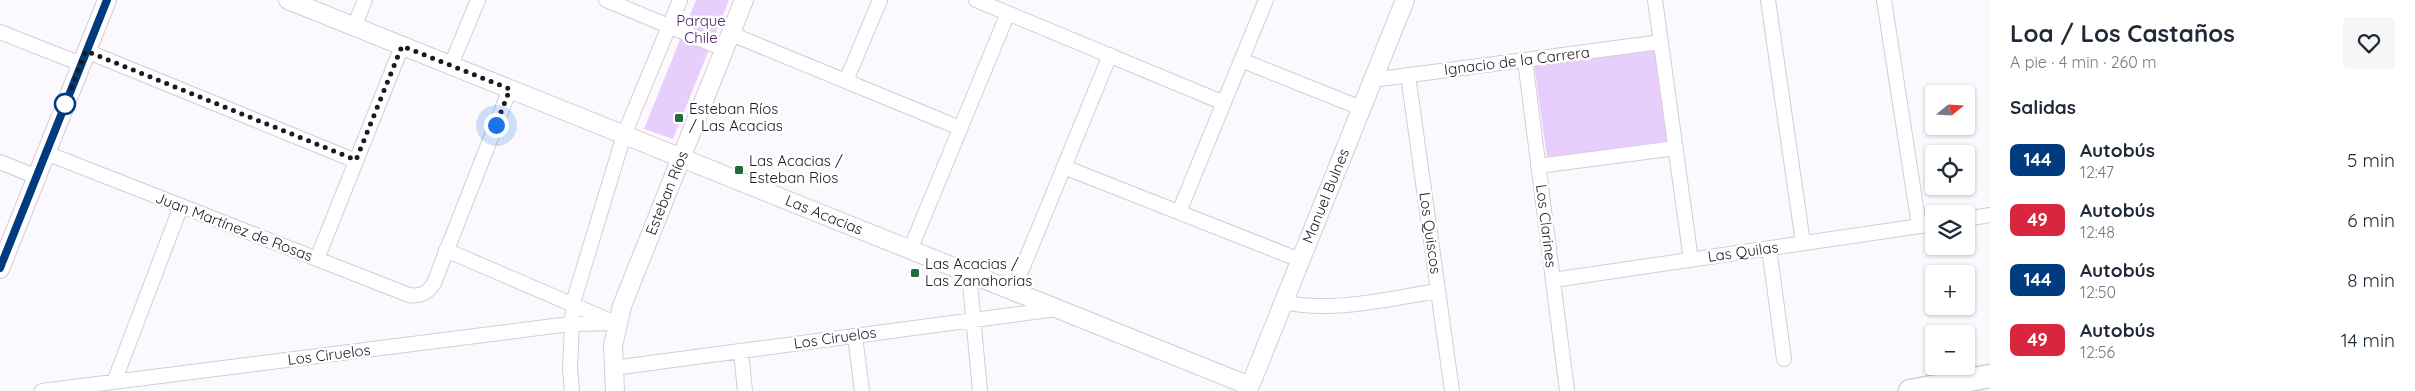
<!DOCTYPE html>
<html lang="es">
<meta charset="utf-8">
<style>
body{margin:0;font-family:Quicksand,sans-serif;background:#f6f6f7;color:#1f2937;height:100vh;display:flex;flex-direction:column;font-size:19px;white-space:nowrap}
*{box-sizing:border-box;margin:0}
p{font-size:16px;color:#747a83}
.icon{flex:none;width:28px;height:28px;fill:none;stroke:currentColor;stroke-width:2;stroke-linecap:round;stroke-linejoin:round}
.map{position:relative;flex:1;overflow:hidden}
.details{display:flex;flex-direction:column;background:#fff;width:425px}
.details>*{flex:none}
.badge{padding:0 10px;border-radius:8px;font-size:18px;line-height:32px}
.needle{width:32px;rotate:72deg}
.fabs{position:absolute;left:1925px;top:85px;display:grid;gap:10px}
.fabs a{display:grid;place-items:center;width:50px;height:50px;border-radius:5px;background:#fff;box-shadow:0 1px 4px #0004;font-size:25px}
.you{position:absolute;width:25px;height:25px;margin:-12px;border:4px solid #fff;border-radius:50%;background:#1a73e8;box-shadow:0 0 0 8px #1a73e833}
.map>.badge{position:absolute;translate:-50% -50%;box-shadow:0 0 0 2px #fff}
h2{padding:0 20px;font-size:19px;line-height:45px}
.round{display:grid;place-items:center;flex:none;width:52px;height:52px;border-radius:5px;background:#f6f6f7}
.head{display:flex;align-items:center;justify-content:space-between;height:85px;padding:0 20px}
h1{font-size:24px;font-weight:700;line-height:38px}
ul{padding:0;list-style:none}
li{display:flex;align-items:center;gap:15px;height:60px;padding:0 20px}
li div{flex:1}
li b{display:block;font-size:19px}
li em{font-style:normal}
li .badge{min-width:55px;font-weight:700;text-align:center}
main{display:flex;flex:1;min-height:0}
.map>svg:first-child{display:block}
</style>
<main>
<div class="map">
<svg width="1990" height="391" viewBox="0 0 1990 391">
<rect width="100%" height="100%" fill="#fbf9fd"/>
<path fill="#e8cefc" d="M696,0H729L673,139L644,129Z
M1655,47L1667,141L1547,158L1534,64Z"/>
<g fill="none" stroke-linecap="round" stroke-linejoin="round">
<g stroke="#d5cbdc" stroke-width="16">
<path id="minor" d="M606,0L724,49
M976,0L1224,103
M1655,0L1691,260
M1768,0L1803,243
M1884,0L1919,226
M354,27L365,0
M0,32L81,64
M731,34L960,128
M86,51L356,161
M1241,60L1361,108
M1525,60L1567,391
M451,65L478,0
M1408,75L1452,391
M1372,80L1661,42
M846,81L880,0
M46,153L409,295C421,297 428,293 434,283L510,89
M0,162L37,177
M1538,166L1676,148
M1064,167L1300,260
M1179,212L1266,0
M1966,219L1990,215
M1769,248L1784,359
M446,250L613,322
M910,250L1008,13
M317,259L402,46
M969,273L980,391
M1553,280L1934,224
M1013,291L1110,55
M1283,302C1334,313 1387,299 1438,291
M855,336L862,391
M741,351L745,391
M613,368L1057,309
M114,382L181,206
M42,391L570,324L617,323
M572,391L570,368L573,303L624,135L680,0"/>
</g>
<g stroke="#d5cbdc" stroke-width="20">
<path id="tertiary" d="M288,0L1250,386
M0,269L107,0
M615,391L613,346L622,306L744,0
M1248,391L1405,0"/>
</g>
<g stroke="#d5cbdc" stroke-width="25">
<path id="trunk" d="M1910,391L1990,376"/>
</g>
<use href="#minor" stroke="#fff" stroke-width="14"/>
<use href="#tertiary" stroke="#fff" stroke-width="18"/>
<use href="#trunk" stroke="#fff" stroke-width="22"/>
</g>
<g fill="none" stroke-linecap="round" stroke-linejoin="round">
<g stroke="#fff" stroke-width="11">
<path id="line" d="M0,268L107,0"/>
</g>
<use href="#line" stroke="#003b80" stroke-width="8"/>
<path stroke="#1c191f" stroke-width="5" stroke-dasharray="0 9" d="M65,104L86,51L356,160L402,46L510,89L496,125"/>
</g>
<circle fill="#fff" stroke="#003b80" stroke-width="2.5" cx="65" cy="104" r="10"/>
<g fill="#216c3a" stroke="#fff" stroke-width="2">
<rect x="674" y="113" width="10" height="10" rx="2.5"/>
<rect x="734" y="165" width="10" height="10" rx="2.5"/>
<rect x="910" y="268" width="10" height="10" rx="2.5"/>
</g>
<g text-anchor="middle" stroke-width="5" stroke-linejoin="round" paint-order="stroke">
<g font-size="15" fill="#4e2368" stroke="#fff">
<text x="701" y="26">Parque<tspan x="701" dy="17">Chile</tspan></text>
</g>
<g font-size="15" fill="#1c191f" stroke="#fff">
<text transform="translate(1517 61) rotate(-7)" y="5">Ignacio de la Carrera</text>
<text transform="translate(667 193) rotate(-68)" y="5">Esteban Ríos</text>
<text transform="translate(1326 196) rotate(-68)" y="5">Manuel Bulnes</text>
<text transform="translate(824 215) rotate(22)" y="5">Las Acacias</text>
<text transform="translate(1546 226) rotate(83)" y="5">Los Clarines</text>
<text transform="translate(234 227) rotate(21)" y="5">Juan Martínez de Rosas</text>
<text transform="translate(1430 233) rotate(82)" y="5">Los Quiscos</text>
<text transform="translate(1743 252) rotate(-8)" y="5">Las Quilas</text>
<text transform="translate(835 338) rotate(-8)" y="5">Los Ciruelos</text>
<text transform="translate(329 355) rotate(-7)" y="5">Los Ciruelos</text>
</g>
<g font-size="15" fill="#1c191f" stroke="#fff" text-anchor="start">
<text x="689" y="114">Esteban Ríos<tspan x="689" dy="17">/ Las Acacias</tspan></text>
<text x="749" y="166">Las Acacias /<tspan x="749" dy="17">Esteban Rios</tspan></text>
<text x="925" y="269">Las Acacias /<tspan x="925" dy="17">Las Zanahorias</tspan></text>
</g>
</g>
</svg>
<div class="fabs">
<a><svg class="needle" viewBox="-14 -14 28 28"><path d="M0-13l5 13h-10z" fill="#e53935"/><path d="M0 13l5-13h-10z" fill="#747a83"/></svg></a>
<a><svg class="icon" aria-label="locate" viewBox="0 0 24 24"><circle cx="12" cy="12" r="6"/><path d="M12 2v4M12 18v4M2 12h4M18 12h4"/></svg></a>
<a><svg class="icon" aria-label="layers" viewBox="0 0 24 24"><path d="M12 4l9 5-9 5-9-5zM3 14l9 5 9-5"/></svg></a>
<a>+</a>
<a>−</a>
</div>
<div class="you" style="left:496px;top:125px"></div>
</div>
<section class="details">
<div class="head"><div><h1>Loa / Los Castaños</h1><p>A pie · 4 min · 260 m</p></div><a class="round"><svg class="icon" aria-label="heart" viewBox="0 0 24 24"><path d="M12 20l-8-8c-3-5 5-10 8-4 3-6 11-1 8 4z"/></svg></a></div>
<h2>Salidas</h2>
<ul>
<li><span class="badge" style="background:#003b80;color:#fff">144</span><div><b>Autobús</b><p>12:47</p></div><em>5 min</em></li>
<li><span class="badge" style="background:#d7263d;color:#fff">49</span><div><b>Autobús</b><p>12:48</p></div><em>6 min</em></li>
<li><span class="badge" style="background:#003b80;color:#fff">144</span><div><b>Autobús</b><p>12:50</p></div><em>8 min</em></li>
<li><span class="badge" style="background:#d7263d;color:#fff">49</span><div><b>Autobús</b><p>12:56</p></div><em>14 min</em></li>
</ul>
</section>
</main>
